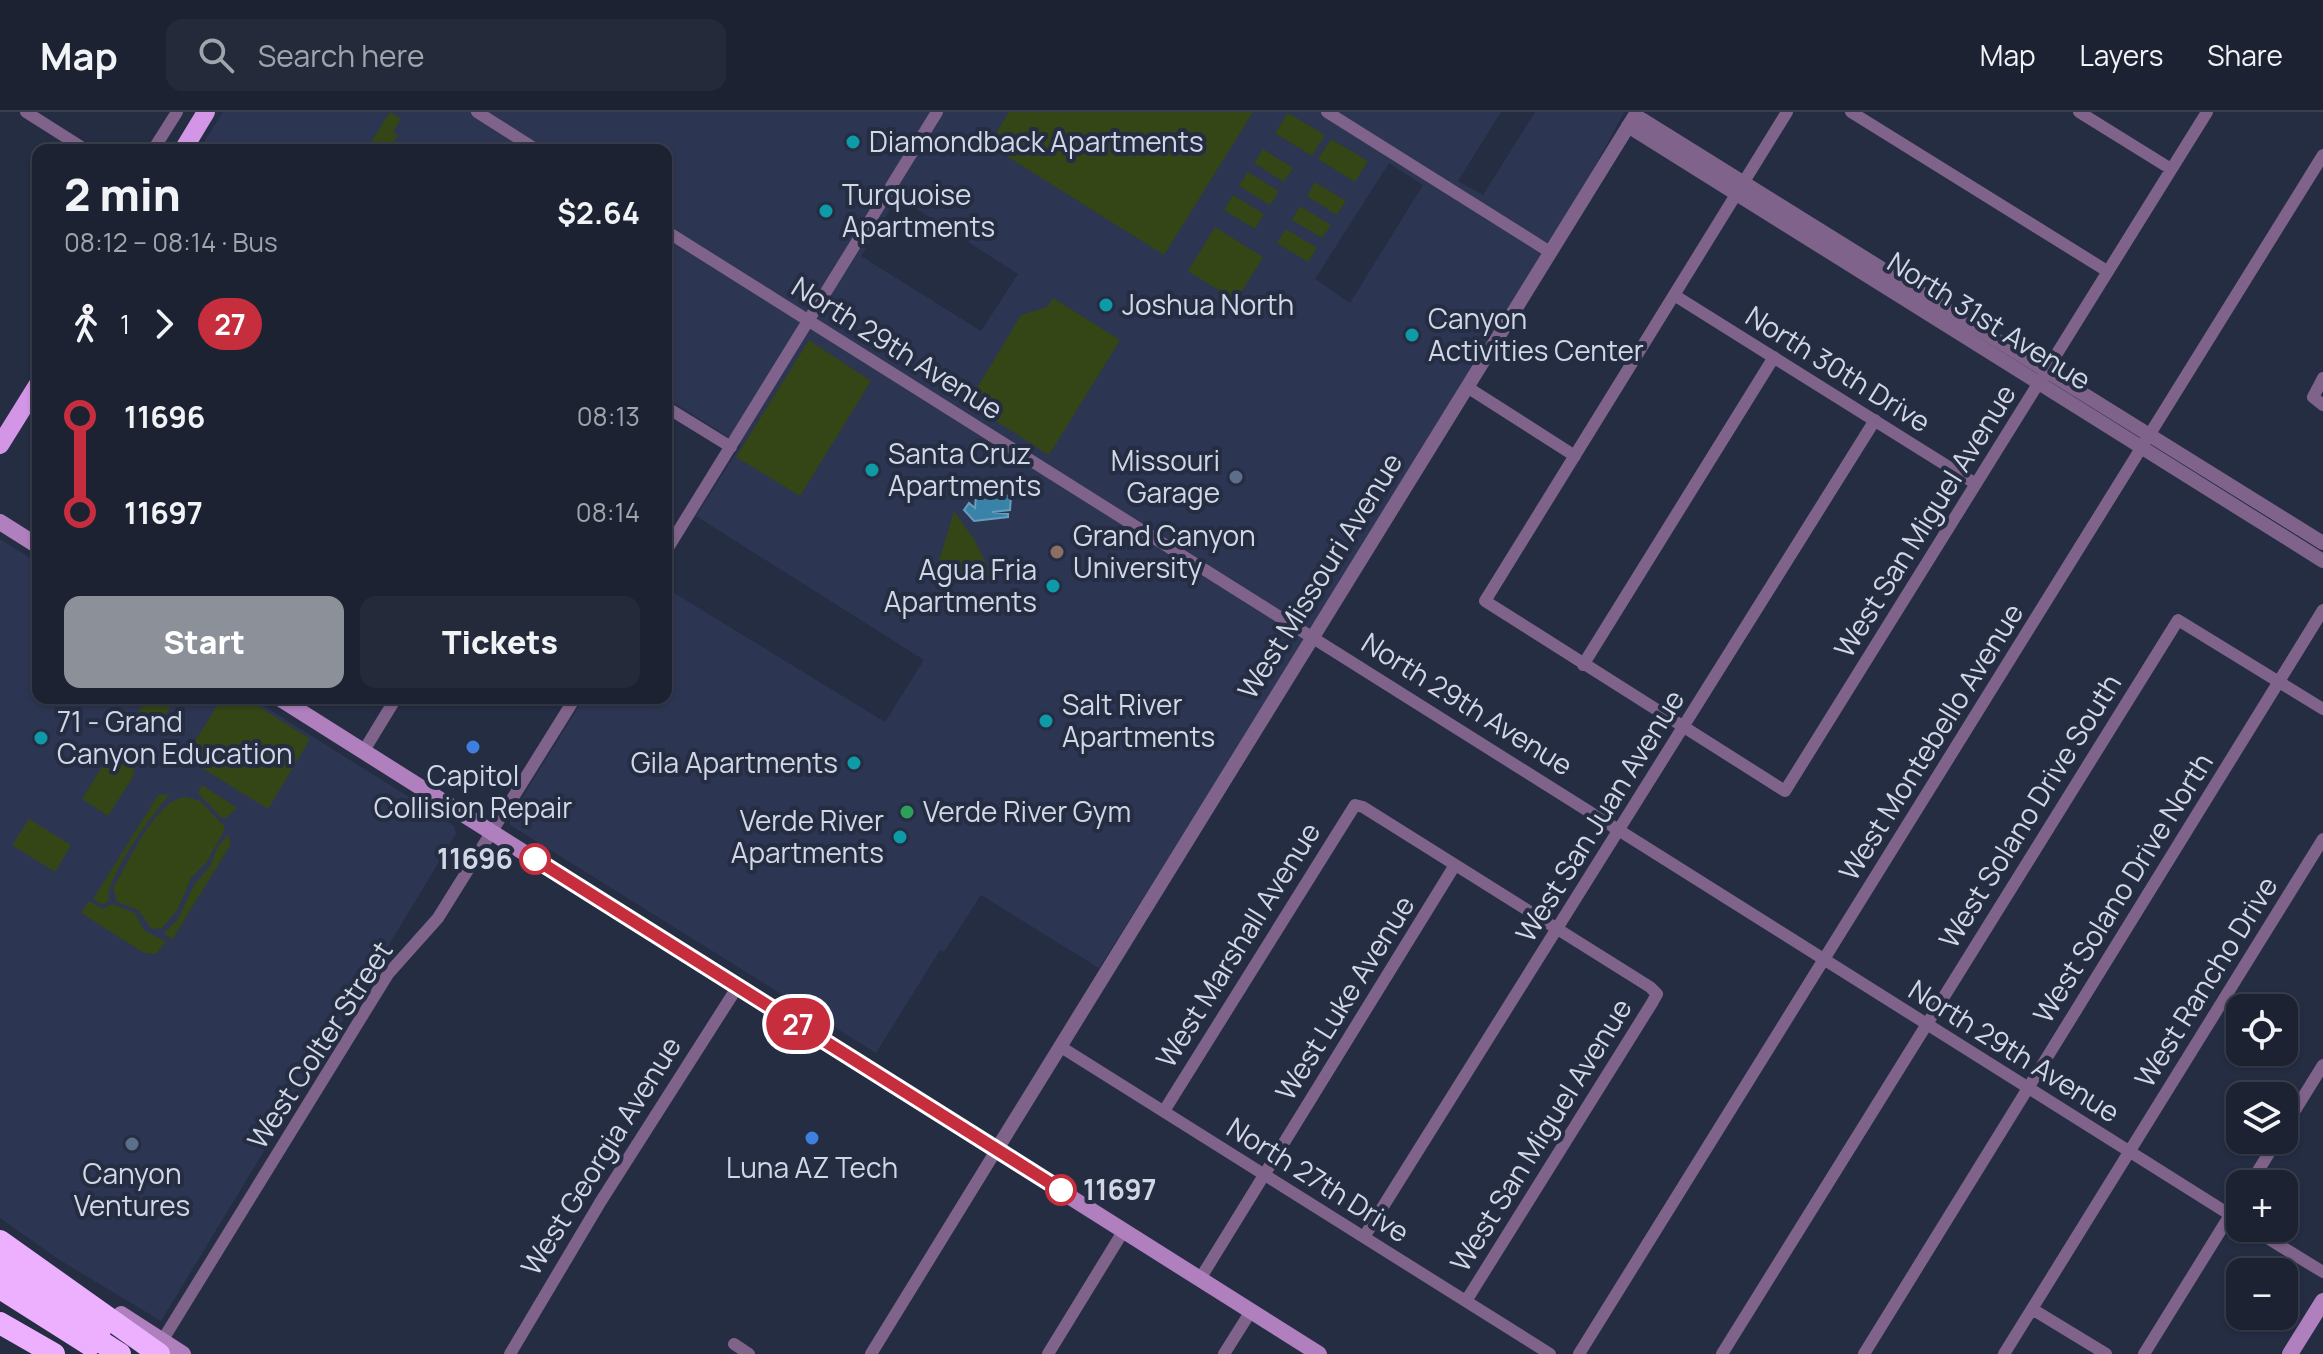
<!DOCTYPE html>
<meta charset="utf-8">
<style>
body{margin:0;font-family:Manrope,sans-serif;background:#252a3a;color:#f1f3f6;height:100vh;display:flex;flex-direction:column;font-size:30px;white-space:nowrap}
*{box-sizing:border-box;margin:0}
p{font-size:26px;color:#a0a4ac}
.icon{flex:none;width:44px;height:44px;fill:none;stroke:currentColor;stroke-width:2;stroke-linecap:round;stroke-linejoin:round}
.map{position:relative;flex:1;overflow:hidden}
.details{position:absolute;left:32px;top:32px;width:640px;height:560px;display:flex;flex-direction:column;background:#1c2232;border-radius:16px;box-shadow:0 2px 6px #0004,0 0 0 2px #3a3f4d}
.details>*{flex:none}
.badge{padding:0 16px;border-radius:26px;font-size:28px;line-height:52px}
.buttons{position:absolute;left:2226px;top:882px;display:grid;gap:16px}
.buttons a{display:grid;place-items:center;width:72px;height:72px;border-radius:16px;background:#1c2232;box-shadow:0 2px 6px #0004,0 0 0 2px #3a3f4d;font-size:40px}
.map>.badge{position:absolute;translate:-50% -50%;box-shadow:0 0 0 4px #fff}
.legs{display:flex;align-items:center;gap:12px;height:88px;padding:0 32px;font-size:26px}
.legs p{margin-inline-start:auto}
.headline{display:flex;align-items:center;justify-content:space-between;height:136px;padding:0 32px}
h1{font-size:44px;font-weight:800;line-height:60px}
.primary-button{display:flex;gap:16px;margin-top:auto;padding:16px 32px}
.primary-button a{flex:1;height:92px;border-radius:16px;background:#8c9099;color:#fff;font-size:32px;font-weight:800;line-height:92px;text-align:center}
.primary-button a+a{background:#252a3a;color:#f1f3f6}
ul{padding:0 32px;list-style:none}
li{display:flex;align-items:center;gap:28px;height:96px;font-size:30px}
li i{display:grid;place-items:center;width:12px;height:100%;margin:0 10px;background:currentColor}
li i::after{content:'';width:20px;height:20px;margin:-10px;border:6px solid;border-radius:50%;background:#1c2232}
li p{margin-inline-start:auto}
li:first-child i{background:linear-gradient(#0000 50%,currentColor 0)}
li:last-child i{background:linear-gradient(currentColor 50%,#0000 0)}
header{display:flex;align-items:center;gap:48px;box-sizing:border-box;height:112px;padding:0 40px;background:#1c2232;border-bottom:2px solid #3a3f4d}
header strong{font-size:38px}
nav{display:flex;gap:44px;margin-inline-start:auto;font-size:28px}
.search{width:560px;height:72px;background:#252a3a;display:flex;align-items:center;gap:20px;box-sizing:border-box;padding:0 28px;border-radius:16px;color:#a0a4ac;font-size:30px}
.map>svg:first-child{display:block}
</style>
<header>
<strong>Map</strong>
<div class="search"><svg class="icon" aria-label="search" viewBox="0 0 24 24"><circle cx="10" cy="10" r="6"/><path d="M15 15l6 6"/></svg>Search here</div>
<nav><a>Map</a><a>Layers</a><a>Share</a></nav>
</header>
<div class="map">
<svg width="2323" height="1242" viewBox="0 0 2323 1242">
<rect width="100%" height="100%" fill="#252d43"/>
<path fill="#2c3552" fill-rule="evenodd" d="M223,0H1501L1458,69L1483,83L1535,0H1624L1577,88L1319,507L1099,856L981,783L944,840L940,838L876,941L510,713V705L584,586H666V476L885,610L924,548L696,404L741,333L666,286V38H199ZM1389,51L1423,73L1350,191L1315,167ZM898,85L1018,162L981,219L861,144Z
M0,427L38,451V586H251L441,705L454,714L456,722L161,1209L58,1147L0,1106Z"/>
<path fill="#344516" d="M390,0L401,7L393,20L398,23L389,38H366Z
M1009,0H1253L1164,143L989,33Z
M1288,1L1325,23L1312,44L1275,21Z
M1331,27L1368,49L1355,70L1318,47Z
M1263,37L1293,56L1284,70L1254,51Z
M1248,60L1279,79L1270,93L1239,74Z
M1315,70L1346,89L1337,103L1307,84Z
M1233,83L1264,102L1255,117L1224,98Z
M1300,94L1331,113L1322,126L1292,108Z
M1215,115L1263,145L1236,189L1188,159Z
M1286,117L1317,136L1308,150L1277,131Z
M1053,186L1120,228L1049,343L968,291L1021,203L1047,195Z
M809,228L871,269L800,384L736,345Z
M954,399L974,427L991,462L977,472L939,449Z
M146,586H176L160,611L142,617L134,610Z
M222,586H246L310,627L268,697L194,651L193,632Z
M115,634L131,640L134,663L108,704L82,687Z
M202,673L237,696L226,706L221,705L198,681Z
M170,682C154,700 104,767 109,788L103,793L93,787L158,683Z
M186,685L200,689L224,714V719L206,751L191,766L178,797L162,816L152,817L138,798L117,790L113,776C128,752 156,686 186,685Z
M29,707L71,733L55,760L12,733Z
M228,723L231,732L172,828L164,821L178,807L194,773L210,754L218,734Z
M89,789L103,797L112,792L135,801L144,818L166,830L156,842L144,841L81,801Z"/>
<path fill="#3983a9" stroke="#679cbb" stroke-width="2" d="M976,382L1011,384L1010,398L992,400L1008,402V405L974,409L964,398L969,391L975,396Z"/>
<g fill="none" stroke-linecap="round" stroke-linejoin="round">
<path stroke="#80638a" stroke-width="12" d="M26,0L86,38
M477,0L537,38
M1327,0L1550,140
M1787,0L1485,489L1785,679L2207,0
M1851,0L2107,159
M2079,0L2171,57
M153,38L177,0
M666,119L2240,1109
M1674,183L1976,372
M2323,266L2313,285L2323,293
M1467,275L1575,344
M666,295L731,335
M666,439L937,0
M1583,553L1774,245
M363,640L396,586
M1061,935L1550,1242
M1164,999L1355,693L1363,695L1650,875L1657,882L1652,891L1466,1189
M2284,1016L2323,953
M2250,1072L2277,1028
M2251,1116L2323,1160
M1364,1125L1875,308
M1200,1167L1455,753
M2032,1197L2106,1242
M162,1229L388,862L438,806L575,586
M734,1232L749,1242
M510,1242L601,1089L738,874
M871,1242L997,1037
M1048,1242L1124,1118
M1224,1242L1251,1199
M1579,1242L2323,43
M1722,1242L2178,508L2323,597
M1864,1242L2323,498
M2004,1242L2323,727
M2144,1242L2240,1087"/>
<path stroke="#80638a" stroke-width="14" d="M1635,3L2323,431
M1628,14L2323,449
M997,1037L1637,0"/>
<path stroke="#af7fbe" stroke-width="16" d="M0,410L38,434
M279,586L1319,1242
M121,1202L183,1242
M2290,1242L2323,1189"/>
<path stroke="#d395e6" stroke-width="18" d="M183,38L206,0
M0,333L38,272"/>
<path stroke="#ecb0fe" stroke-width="22" d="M0,1129L159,1242
M0,1153L100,1218
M0,1176L90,1233
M0,1211L54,1242
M81,1217L120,1242"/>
</g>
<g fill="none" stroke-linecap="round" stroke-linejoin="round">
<g stroke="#fff" stroke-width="18">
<path id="line-1" d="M535,747L1061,1078"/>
</g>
<use href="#line-1" stroke="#c62d3d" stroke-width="12"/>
</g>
<g fill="#0f9aa8" stroke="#252d43" stroke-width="3">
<circle cx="853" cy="30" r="8"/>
<circle cx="826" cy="99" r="8"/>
<circle cx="1106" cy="193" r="8"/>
<circle cx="1412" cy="223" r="8"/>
<circle cx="872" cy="358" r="8"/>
<circle cx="1053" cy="474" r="8"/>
<circle cx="1046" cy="609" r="8"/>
<circle cx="41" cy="626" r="8"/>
<circle cx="854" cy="651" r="8"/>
<circle cx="900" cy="725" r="8"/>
</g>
<g fill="#5c6f8a" stroke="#252d43" stroke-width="3">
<circle cx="1236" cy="365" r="8"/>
<circle cx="132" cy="1032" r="8"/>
</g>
<circle fill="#8d6e63" stroke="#252d43" stroke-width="3" cx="1057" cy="440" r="8"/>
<g fill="#3f7fe0" stroke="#252d43" stroke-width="3">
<circle cx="473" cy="635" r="8"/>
<circle cx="812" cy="1026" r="8"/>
</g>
<circle fill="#2e9e5b" stroke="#252d43" stroke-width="3" cx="907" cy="700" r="8"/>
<g fill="#fff" stroke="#c62d3d" stroke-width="4">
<circle cx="535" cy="747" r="14"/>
<circle cx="1061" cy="1078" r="14"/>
</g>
<g text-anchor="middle" stroke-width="8" stroke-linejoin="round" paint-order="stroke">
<g font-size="28" fill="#d1d7e5" stroke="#252d43" text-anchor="start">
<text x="869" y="40">Diamondback Apartments</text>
<text x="842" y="93">Turquoise<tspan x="842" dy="32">Apartments</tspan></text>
<text x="1122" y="203">Joshua North</text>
<text x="1428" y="217">Canyon<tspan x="1428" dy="32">Activities Center</tspan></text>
<text x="888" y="352">Santa Cruz<tspan x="888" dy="32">Apartments</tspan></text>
<text x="1220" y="359" text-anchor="end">Missouri<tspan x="1220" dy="32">Garage</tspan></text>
<text x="1073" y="434">Grand Canyon<tspan x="1073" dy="32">University</tspan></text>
<text x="1037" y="468" text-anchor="end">Agua Fria<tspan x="1037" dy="32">Apartments</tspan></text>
<text x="1062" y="603">Salt River<tspan x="1062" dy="32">Apartments</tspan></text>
<text x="57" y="620">71 - Grand<tspan x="57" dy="32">Canyon Education</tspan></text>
<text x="838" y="661" text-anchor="end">Gila Apartments</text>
<text x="473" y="674" text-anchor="middle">Capitol<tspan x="473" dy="32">Collision Repair</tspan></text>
<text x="923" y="710">Verde River Gym</text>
<text x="884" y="719" text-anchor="end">Verde River<tspan x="884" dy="32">Apartments</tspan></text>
<text x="812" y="1066" text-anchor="middle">Luna AZ Tech</text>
<text x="132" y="1072" text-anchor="middle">Canyon<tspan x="132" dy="32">Ventures</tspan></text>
</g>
<g font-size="28" fill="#d1d7e5" stroke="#252d43">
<text transform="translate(1989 209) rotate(32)" y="10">North 31st Avenue</text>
<text transform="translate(897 236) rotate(32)" y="10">North 29th Avenue</text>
<text transform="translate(1838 257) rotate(32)" y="10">North 30th Drive</text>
<text transform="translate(1925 409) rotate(-58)" y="10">West San Miguel Avenue</text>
<text transform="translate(1320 464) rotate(-58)" y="10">West Missouri Avenue</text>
<text transform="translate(1467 592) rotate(32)" y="10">North 29th Avenue</text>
<text transform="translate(1931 630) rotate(-58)" y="10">West Montebello Avenue</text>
<text transform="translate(2030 699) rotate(-58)" y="10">West Solano Drive South</text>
<text transform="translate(1600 704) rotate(-58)" y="10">West San Juan Avenue</text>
<text transform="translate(2123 776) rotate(-58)" y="10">West Solano Drive North</text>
<text transform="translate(1238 833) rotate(-58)" y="10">West Marshall Avenue</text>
<text transform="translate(2206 870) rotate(-58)" y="10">West Rancho Drive</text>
<text transform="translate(1345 886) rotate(-58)" y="10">West Luke Avenue</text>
<text transform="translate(320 933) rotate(-57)" y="10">West Colter Street</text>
<text transform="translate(2014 939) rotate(32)" y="10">North 29th Avenue</text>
<text transform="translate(1541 1023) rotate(-58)" y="10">West San Miguel Avenue</text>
<text transform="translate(601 1044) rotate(-58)" y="10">West Georgia Avenue</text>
<text transform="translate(1318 1068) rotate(32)" y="10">North 27th Drive</text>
</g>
<g font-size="28" font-weight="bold" fill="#d1d7e5" stroke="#252d43" text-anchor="end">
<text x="513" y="757">11696</text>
<text x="1083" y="1088" text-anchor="start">11697</text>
</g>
</g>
</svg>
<div class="buttons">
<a><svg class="icon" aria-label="locate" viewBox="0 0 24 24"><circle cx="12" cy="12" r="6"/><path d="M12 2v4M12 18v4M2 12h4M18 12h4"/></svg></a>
<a><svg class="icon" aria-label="layers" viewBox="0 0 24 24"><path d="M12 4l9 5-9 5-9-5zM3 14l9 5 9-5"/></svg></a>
<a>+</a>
<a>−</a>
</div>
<b class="badge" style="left:798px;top:912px;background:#c62d3d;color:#fff">27</b>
<section class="details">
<div class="headline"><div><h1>2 min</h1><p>08:12 – 08:14 · Bus</p></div><b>$2.64</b></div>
<div class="legs"><svg class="icon" aria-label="walk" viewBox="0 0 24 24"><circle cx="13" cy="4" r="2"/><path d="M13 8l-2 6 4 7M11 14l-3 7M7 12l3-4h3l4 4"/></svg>1<svg class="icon" aria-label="forward" viewBox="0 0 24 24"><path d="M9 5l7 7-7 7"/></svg><b class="badge" style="background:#c62d3d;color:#fff">27</b></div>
<ul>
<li><i style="color:#c62d3d"></i><b>11696</b><p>08:13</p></li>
<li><i style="color:#c62d3d"></i><b>11697</b><p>08:14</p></li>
</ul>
<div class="primary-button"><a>Start</a><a>Tickets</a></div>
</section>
</div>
